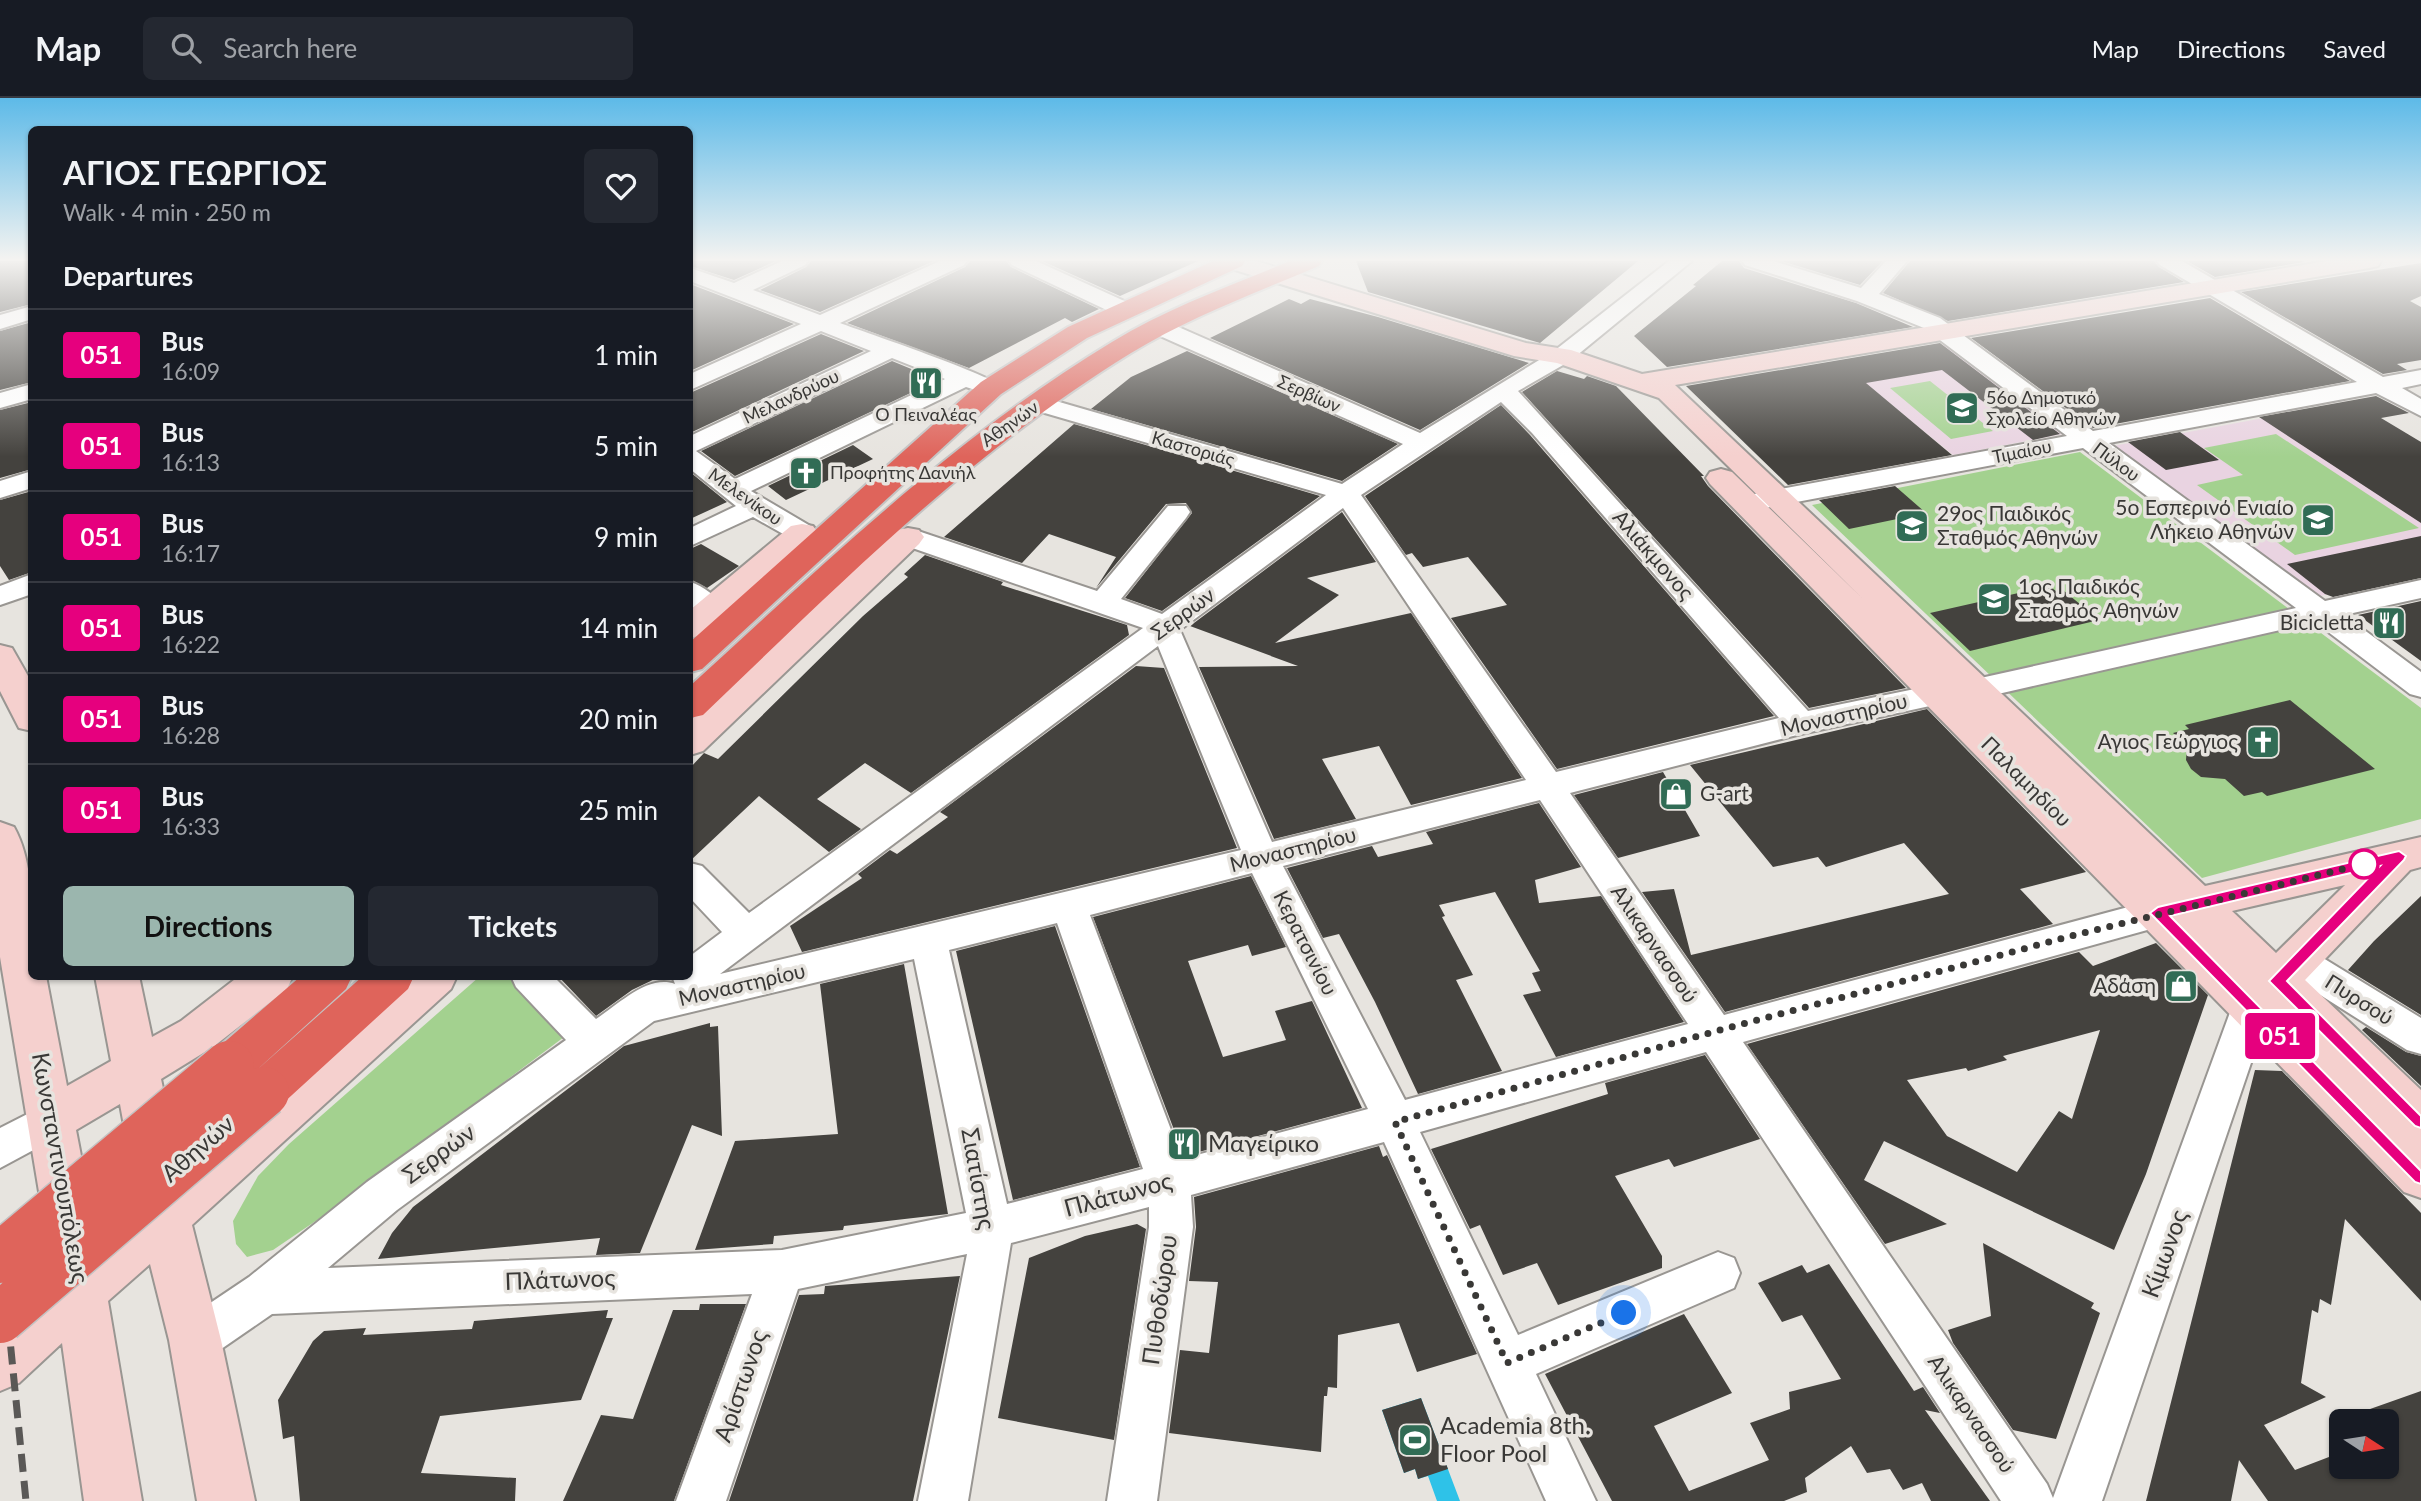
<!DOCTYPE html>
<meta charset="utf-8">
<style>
body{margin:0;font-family:Lato,sans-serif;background:#242831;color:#f1f3f6;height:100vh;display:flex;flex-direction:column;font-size:26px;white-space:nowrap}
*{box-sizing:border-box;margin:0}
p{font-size:23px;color:#9ea1a6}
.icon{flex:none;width:38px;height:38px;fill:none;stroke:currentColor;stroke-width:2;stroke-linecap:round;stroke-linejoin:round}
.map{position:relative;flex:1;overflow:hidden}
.sheet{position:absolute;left:28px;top:28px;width:665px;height:854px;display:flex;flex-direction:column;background:#171b24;border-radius:10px;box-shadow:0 2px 5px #0004}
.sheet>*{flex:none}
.badge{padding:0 14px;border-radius:5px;font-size:24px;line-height:46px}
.needle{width:46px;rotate:102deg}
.controls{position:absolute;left:2329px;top:1311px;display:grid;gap:14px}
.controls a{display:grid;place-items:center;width:70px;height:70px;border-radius:10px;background:#171b24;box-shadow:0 2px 5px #0004;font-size:35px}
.you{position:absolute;width:35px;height:35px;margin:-18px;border:5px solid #fff;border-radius:50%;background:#1a73e8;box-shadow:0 0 0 10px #1a73e833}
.map>.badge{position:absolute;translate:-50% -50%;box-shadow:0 0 0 4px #fff}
h2{padding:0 35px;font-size:26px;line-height:63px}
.round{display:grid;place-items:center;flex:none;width:74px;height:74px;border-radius:10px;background:#242831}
.overview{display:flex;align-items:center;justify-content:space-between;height:119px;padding:0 35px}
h1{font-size:33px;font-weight:700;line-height:52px}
.button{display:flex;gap:14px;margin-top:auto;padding:14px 35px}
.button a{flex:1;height:80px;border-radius:10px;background:#9bb6ae;color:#111;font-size:28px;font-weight:700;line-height:80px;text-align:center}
.button a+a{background:#242831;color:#f1f3f6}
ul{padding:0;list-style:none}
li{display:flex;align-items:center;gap:21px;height:91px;padding:0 35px;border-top:2px solid #363941}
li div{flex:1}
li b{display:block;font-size:26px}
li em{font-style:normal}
li .badge{min-width:77px;font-weight:700;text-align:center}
header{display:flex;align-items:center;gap:42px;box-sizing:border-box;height:98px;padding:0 35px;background:#171b24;border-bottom:2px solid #363941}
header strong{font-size:33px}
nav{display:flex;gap:38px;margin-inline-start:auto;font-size:24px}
.search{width:490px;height:63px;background:#242831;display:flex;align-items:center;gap:18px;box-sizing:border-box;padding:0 24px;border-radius:10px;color:#9ea1a6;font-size:26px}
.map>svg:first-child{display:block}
</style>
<header>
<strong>Map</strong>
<div class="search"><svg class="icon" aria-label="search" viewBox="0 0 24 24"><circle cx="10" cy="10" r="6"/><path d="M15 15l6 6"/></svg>Search here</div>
<nav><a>Map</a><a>Directions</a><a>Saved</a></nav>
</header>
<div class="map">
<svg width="2421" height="1403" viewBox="0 0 2421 1403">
<rect width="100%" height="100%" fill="#e7e4df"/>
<path fill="#e9d3e1" d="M1945,247L2063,336L1953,357L1841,265Z
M2296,314L2421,369V475L2320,498L2113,348Z"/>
<path fill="#a3d18f" d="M1930,283L1993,333L1951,341L1890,290Z
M2276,336L2419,430L2295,457L2197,387L2243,377L2204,350Z
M2080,354L2421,610V721L2202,780L1812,407Z
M479,879H514L568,936L351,1099L273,1152L247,1159L236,1146L233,1123L258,1078L289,1046Z"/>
<path fill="#2ec2e8" d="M1421,1300L1460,1403H1437L1428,1378L1418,1381L1415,1371L1404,1375L1382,1312Z"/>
<path fill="#44423e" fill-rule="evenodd" d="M0,163H32V206L0,214Z
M690,163H776L734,182L690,168Z
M811,163H934L820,214L760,192L806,169Z
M970,163H1006L1011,169L1099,211L1072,224L1065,220L969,270L847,225L965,169Z
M1042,163H1198L1120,198Z
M1356,163H1638L1540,245L1368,194Z
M1722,163H1739L1744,170L1856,205L1913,229L1667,269L1634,238L1696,188L1693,187Z
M1781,163H1883L1860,187Z
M1910,163H2154L2159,169L2184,184L1948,223L1883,195Z
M2187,163H2302L2304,164L2215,179Z
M2421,165V198L2410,203L2421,209V262L2397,266L2407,272L2383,276L2241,194Z
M690,186L794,226L690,273Z
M2210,200L2350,283L2093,330L1971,240Z
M1289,201L1301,206L1310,201L1378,219L1529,265L1420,332L1210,240Z
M32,224V284L0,292V233Z
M821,236L864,253L690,335V295Z
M1940,245L2060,336L2033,342L1942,272L1866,285L1952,357L1788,387L1686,288Z
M1187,253L1398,346L1342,383L1091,311L1131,279Z
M892,263L938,282L735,378L701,353Z
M1557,273L1584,281L1587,278L1616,288L1704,378H1701L1708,388L1906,590L1809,610L1522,294Z
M2376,298L2409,315L2381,320L2421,344V425L2259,319Z
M32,304V371L0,380V312Z
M1501,307L1530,337L1774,618L1557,671L1451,520L1507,507L1468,459L1423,469L1412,455L1406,457L1365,398Z
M1074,326L1320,398L1162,513L1125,500L1192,415L1186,405L1166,406L1096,490L1116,459L1049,436L1022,465L944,439Z
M2180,334L2219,362L2166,372L2128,344Z
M853,347L873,361L786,402L768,388Z
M690,374L727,404L690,421Z
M1895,388L1926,415L1849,431L1819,402Z
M32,393V474L9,482L0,468V402Z
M1342,414L1376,464L1307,480L1339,497L1275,545L1411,515L1522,680L1411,707L1379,648L1322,661L1356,721L1274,741L1199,569L1298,568L1190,528Z
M2421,438V480L2333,499L2325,496L2287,466Z
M701,446L739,468L707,490L690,481V451Z
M925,457L1003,484L1001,487L1127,527L1129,537L911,695L865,665L817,701L861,731L829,754L759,698L690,763V670L704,655L718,661L863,518L908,479L904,476Z
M2049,488L2056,493L2063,492L2099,522L1970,553L1930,515Z
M2421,503V563L2358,517Z
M1136,568L1164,570L1237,750L802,854L790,828L862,780L858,776L890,752L897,756L948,719L940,714Z
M2290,602L2375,671L2267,698L2262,694L2244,698L2225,681L2201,679L2191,671L2186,662L2187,647L2173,635L2189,631L2185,627Z
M1927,611L2086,774L2020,791L2053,826L1725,914L1642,794L1674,791L1691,857L1949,796L1904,745L1826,769L1818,759L1773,769L1690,667Z
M1663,674L1700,738L1618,760L1574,697Z
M1539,705L1581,769L1535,782L1539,805L1601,798L1684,924L1556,959L1523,897L1541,893L1532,875L1540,873L1495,794L1439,807L1445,818L1442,819L1473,877L1456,882L1502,973L1418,996L1375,904L1339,836L1323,840L1287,770L1372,748L1378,759L1433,746L1426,734Z
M1251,778L1286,849L1252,858L1248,847L1188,863L1223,959L1286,942L1275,913L1312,903L1362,1010L1184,1058L1093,819Z
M2421,798V917L2348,872L2374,843Z
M1055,828L1140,1069L1013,1102L956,853Z
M2156,845L2208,897L2146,1076L2114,1152L1884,1043L1864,1082L1947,1126L1885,1146L1747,946L2079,854L2093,868ZM2100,932L2072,1021L2059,1013L2017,1074L1947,1038L1907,982L1966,970L1968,973L2007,962L2003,958Z
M904,866L948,1116L844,1128L843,1132L774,1138L773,1146L695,1152L735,1043L838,1036L820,886Z
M558,878H661L632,892L596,918Z
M710,925V929L718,928L722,1038L692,1027L640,1155L596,1157L600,1140L378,1161L392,1135L413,1109L624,948Z
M2366,929L2406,954L2421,958V988L2362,932Z
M1705,957L1760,1041L1674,1069L1669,1061L1615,1078L1662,1158V1170L1558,1207L1537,1165L1503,1177L1480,1127L1470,1131L1431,1051L1608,996L1605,985Z
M2255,972L2282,973L2421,1115V1203L2345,1121L2331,1207L2320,1201L2318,1215L2312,1212L2301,1285L2326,1299L2264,1327L2295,1372L2342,1354V1368H2387V1323L2342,1325L2339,1322L2421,1293V1403H2268L2239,1362L2231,1403H2146Z
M1379,1048L1383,1059L1387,1057L1477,1256L1417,1274L1399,1225L1338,1237L1337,1290L1328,1289L1327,1298H1324L1321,1354L1169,1335L1180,1252L1209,1255L1218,1184L1189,1183L1196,1129L1194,1099Z
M1137,1126L1146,1131L1114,1342L998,1320L1029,1160L1085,1138Z
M1983,1145L2094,1205L2091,1210L2100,1215L2056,1341L2013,1332L1953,1245L1948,1232L1991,1218Z
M1829,1166L1914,1293L1923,1289L1940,1315L1925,1312L1990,1403H1931L1922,1385L1903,1392L1890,1371L1867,1375L1851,1348L1805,1380L1807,1394L1784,1403H1612L1545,1276L1684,1216L1732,1295L1654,1328L1689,1393L1769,1362L1750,1325L1790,1311L1789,1294L1841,1281L1802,1217L1782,1224L1758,1185L1802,1167L1807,1175Z
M960,1178L913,1403H729L799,1197L824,1196L825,1188Z
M700,1206H746L674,1403H563L601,1317L633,1321L673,1212H699Z
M608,1212L606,1220H613L581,1302L440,1318L421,1375L516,1380L515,1403H300L294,1338L283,1341L278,1302L313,1243L324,1233L366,1230L363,1237L472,1231L474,1223Z
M1421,1300L1448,1371L1418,1381L1415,1371L1404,1375L1382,1312Z"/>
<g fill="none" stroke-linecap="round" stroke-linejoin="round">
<g stroke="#999692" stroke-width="4">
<path id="street" d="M782,163H808L805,167L753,192L820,217L940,163H967L964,167L840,225C864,234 995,278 1003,290L999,295L991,297L966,289L751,393L812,429L816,435L812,441H792L753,419L690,448V430L736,408L690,371V338L871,253L821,233L690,292V276L801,226L690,183V170L734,185ZM892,260L945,281L735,381L696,353Z
M1009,163H1036L1131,206L1134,211L1123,218L1115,216L1012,167Z
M1669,163H1692L1570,263L1518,293L1808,613L1939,586L1950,589L1954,596L1950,603L1939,606L1801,636L1570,695L1724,917L2158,801L2171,805L2176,815L2171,825L2158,829L1743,944L2047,1386L2053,1400L2232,909L2238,898L2251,893L2264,898L2270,909L2102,1403H2001L1706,954L1420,1034L1518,1237L1718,1154L1734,1160L1740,1175L1734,1190L1536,1276L1596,1403H1546L1384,1044L1191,1097L1193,1129L1157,1403H1107L1149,1129V1109L1011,1145L968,1403H918L967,1156L798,1191L726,1403H676L752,1196L272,1216L211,1258L195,1265L179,1258L172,1242L179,1226L249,1179L367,1084L566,942L516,889L511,878H553L596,921C618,907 648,876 675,886L672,878H690V858L722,834L690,800V765L702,768L749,815L1143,530L898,445L894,439L898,433H918L1097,493L1168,408H1186L1190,414L1186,420L1121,501L1162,516L1326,397L1031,311L1028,306L1031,301H1049L1342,386L1403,346L1151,234L1148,229L1151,224H1167L1420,335L1554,253ZM1501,304L1532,335L1779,620L1556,674L1361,397ZM1343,410L1526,682L1272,744L1180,532ZM1158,548L1241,752L720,876ZM1540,702L1688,926L1405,1002L1283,768ZM1252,775L1368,1011L1182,1061L1090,817ZM1057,825L1143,1071L1007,1106L949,852ZM914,861L966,1115L782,1152L328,1170L397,1112L654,923Z
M1742,163H1773L1861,190L1886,163H1907L1879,196L1940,220L2093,333L2357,284L2160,167L2157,163H2182L2383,279L2421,272V286L2402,290L2421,301V318L2376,295L2109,345L2325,503L2421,482V500L2344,517L2421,574V599L2410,596L2315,524L1976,601L1965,598L1961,591L1965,584L1976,581L2296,510L2083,350L1749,413L1740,411L1736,405L1740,399L1749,397L2067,338L1924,230L1857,203L1745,167Z
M32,208V221L0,231V217Z
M32,286V301L0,310V295Z
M32,373V390L0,400V383Z
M32,476V496L0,507V488Z
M690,484C704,488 717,499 725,511L721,517C707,521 700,517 690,508Z
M2297,848L2310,852L2421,920V956L2407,952L2284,874L2279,863L2284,852Z
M51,1004L65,1009L71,1022L65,1035L0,1070V1030Z"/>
</g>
<g stroke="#999692" stroke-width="4">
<path id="secondary" d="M1219,163H1256L1526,245L1571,252L1642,276L2327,163H2381L2378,168L2369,170L1675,287L2205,788L2421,739V769L2410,772L2305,882L2421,992V1100L2404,1094L1710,386L1706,380L1710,374L1721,371L1732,374L1864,502L1659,300L1557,265L1514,258L1222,168ZM2345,787L2276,855L2232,813Z
M802,426L813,428L818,435L813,442L702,537L690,540V512L791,428Z
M908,430L919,432L924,439L919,446L703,653L690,657V623L897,432Z
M0,547L12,550L32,585V633L19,630L0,593Z
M0,724L14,729C37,770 32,833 32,878H46L67,988L111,963L95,878H139L152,939L181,923L239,878H293L287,891L213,949L161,981L181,1074L406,878H457L451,891L192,1127L221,1242L255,1403H197L169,1242L150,1166L108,1203L142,1403H84L62,1245L19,1285L0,1293V1231L54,1184L0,859ZM120,1006L139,1110L98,1146L76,1032Z"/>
</g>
<g stroke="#c4c3c3" stroke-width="4">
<path id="highway" d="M1213,163H1245L1242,168L1087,240L1001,296L702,571L690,574V544L981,284L1068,229Z
M1290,163H1322L1319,168C1255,195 1190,219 1131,255C971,353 838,488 703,617L690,620V588C824,466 956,338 1112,244C1167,210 1230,188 1290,163Z
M301,878H352L346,891L250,978L363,878H414L408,891L280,1008L264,1014L248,1008L241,994L248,980L229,988L213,982L206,968L213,954Z"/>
</g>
<use href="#street" fill="#fff" fill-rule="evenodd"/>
<use href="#secondary" fill="#f5d0ce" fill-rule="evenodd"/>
<use href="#highway" fill="#df645b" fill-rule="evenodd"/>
<path stroke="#5a5856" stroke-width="7" stroke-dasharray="18 9" stroke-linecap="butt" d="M0,1141L26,1403"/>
<g stroke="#c4c3c3" stroke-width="53" stroke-linecap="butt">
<path id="highway-bridge" d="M0,1160L229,968
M0,1220L264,994"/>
</g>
<use href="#highway-bridge" stroke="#df645b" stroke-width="50"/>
</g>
<linearGradient id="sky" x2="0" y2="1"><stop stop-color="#5dbae8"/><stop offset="0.45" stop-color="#f4f3f1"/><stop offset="1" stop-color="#f4f3f1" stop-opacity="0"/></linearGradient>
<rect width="2421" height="359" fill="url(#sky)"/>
<path fill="#e6007e" stroke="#fff" stroke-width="2" d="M2399,753L2406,758L2404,762L2287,883L2421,1018V1030L2415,1028L2269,883L2380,768L2170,818L2421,1073V1086L2415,1084L2150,815L2158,809Z"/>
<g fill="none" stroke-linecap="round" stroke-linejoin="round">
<path stroke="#393836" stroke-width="7" stroke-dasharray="0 12.6" d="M1624,1215L1507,1265L1395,1024L1713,934L2079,836L2364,766"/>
</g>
<defs>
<g id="restaurant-square" transform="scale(1.75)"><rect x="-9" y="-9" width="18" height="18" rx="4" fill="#316c55" stroke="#e7e4df"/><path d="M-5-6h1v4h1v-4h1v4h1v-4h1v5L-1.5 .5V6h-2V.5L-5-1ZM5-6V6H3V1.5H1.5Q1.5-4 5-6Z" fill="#fff"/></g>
<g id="school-square" transform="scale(1.75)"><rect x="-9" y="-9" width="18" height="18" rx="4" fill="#316c55" stroke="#e7e4df"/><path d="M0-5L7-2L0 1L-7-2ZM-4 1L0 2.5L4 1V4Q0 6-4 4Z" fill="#fff"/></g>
<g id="church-square" transform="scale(1.75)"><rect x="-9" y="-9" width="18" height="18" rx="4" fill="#316c55" stroke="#e7e4df"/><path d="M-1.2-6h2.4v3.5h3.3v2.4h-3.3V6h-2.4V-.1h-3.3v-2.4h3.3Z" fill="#fff"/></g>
<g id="shop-square" transform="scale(1.75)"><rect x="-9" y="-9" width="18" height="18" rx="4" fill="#316c55" stroke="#e7e4df"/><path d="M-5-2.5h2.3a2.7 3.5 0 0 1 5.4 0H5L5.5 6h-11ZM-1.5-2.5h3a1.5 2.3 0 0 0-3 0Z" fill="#fff"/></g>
<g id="stadium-square" transform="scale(1.75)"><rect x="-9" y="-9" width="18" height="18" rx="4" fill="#316c55" stroke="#e7e4df"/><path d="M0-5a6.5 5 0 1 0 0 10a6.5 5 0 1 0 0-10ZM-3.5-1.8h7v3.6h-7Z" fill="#fff"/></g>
</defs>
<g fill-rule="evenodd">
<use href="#restaurant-square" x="926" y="285"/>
<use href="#school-square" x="1962" y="310"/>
<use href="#church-square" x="806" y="375"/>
<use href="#school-square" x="2318" y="422"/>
<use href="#school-square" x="1912" y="428"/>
<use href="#school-square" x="1994" y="501"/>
<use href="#restaurant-square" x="2389" y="525"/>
<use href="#church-square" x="2263" y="644"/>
<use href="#shop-square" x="1676" y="696"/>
<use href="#shop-square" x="2181" y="888"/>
<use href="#restaurant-square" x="1184" y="1046"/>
<use href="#stadium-square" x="1415" y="1342"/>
</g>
<circle fill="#fff" stroke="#e6007e" stroke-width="3.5" cx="2364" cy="766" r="14"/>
<g text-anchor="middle" stroke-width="7" stroke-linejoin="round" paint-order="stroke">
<g font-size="18" fill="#393836" stroke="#e7e4df">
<text transform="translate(1309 296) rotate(24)" y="6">Σερβίων</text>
<text transform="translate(791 299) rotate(-25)" y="6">Μελανδρύου</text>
<text transform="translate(1010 326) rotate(-35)" y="6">Αθηνών</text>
<text transform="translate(1193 351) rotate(16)" y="6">Καστοριάς</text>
<text transform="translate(2022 354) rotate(-11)" y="6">Τιμαίου</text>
<text transform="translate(2116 364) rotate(36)" y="6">Πύλου</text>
<text transform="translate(745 399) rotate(35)" y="6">Μελενίκου</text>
</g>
<g font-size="18" fill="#393836" stroke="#e7e4df" text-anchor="start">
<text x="1986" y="306">56ο Δημοτικό<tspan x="1986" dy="21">Σχολείο Αθηνών</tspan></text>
<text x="926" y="323" text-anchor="middle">Ο Πειναλέας</text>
<text x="830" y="381">Προφήτης Δανιήλ</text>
</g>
<g font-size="21" fill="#393836" stroke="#e7e4df" text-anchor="end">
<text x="2294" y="417">5ο Εσπερινό Ενιαίο<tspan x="2294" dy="24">Λήκειο Αθηνών</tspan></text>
<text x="1937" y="423" text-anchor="start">29ος Παιδικός<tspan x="1937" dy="24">Σταθμός Αθηνών</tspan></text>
<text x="2018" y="496" text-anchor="start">1ος Παιδικός<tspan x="2018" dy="24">Σταθμός Αθηνών</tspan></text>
<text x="2364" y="532">Bicicletta</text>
<text x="2238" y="651">Αγιος Γεώργιος</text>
<text x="1700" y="703" text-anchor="start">G-art</text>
<text x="2156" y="895">Αδάση</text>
</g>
<g font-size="21" fill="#393836" stroke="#e7e4df">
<text transform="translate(1653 457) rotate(49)" y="7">Αλιάκμονος</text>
<text transform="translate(1183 516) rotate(-36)" y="7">Σερρών</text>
<text transform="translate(1844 617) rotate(-13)" y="7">Μοναστηρίου</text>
<text transform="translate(2026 684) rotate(45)" y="7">Παλαμηδίου</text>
<text transform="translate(1293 752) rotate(-14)" y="7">Μοναστηρίου</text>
<text transform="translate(1305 845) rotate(63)" y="7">Κερατσινίου</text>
<text transform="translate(1654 846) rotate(56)" y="7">Αλικαρνασσού</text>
<text transform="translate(742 887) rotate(-13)" y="7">Μοναστηρίου</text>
<text transform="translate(2359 902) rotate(32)" y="7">Πυρσού</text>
<text transform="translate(1971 1316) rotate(56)" y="7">Αλικαρνασσού</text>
</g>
<g font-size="24" fill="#393836" stroke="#e7e4df" text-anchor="start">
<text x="1208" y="1054">Μαγείρικο</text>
<text x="1440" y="1336">Academia 8th.<tspan x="1440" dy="28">Floor Pool</tspan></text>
</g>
<g font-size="24" fill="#393836" stroke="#e7e4df">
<text transform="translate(198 1051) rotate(-41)" y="8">Αθηνών</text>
<text transform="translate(439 1056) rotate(-36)" y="8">Σερρών</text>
<text transform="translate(60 1070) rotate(80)" y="8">Κωνσταντινουπόλεως</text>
<text transform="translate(978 1081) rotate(80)" y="8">Σιατίστης</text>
<text transform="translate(1118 1097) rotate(-15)" y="8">Πλάτωνος</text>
<text transform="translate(2165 1156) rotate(-70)" y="8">Κίμωνος</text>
<text transform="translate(560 1182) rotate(-2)" y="8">Πλάτωνος</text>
<text transform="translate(1160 1202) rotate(-82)" y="8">Πυθοδώρου</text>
<text transform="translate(741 1288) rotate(-71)" y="8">Αρίστωνος</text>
</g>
</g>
</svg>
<div class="controls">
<a><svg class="needle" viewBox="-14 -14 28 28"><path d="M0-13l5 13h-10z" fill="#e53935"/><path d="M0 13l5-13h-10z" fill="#9ea1a6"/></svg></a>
</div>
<div class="you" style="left:1624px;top:1215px"></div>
<b class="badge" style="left:2280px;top:938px;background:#e6007e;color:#fff">051</b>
<section class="sheet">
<div class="overview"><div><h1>ΑΓΙΟΣ ΓΕΩΡΓΙΟΣ</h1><p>Walk · 4 min · 250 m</p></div><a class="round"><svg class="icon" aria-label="heart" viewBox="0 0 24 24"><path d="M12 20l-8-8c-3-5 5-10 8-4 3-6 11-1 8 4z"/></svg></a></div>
<h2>Departures</h2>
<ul>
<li><span class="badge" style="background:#e6007e;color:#fff">051</span><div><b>Bus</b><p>16:09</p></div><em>1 min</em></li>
<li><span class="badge" style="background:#e6007e;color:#fff">051</span><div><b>Bus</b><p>16:13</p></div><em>5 min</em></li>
<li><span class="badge" style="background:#e6007e;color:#fff">051</span><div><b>Bus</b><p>16:17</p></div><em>9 min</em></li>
<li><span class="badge" style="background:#e6007e;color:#fff">051</span><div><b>Bus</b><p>16:22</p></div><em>14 min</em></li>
<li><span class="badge" style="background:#e6007e;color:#fff">051</span><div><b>Bus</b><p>16:28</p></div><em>20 min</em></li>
<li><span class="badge" style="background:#e6007e;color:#fff">051</span><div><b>Bus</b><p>16:33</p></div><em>25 min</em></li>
</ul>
<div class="button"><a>Directions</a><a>Tickets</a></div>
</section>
</div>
